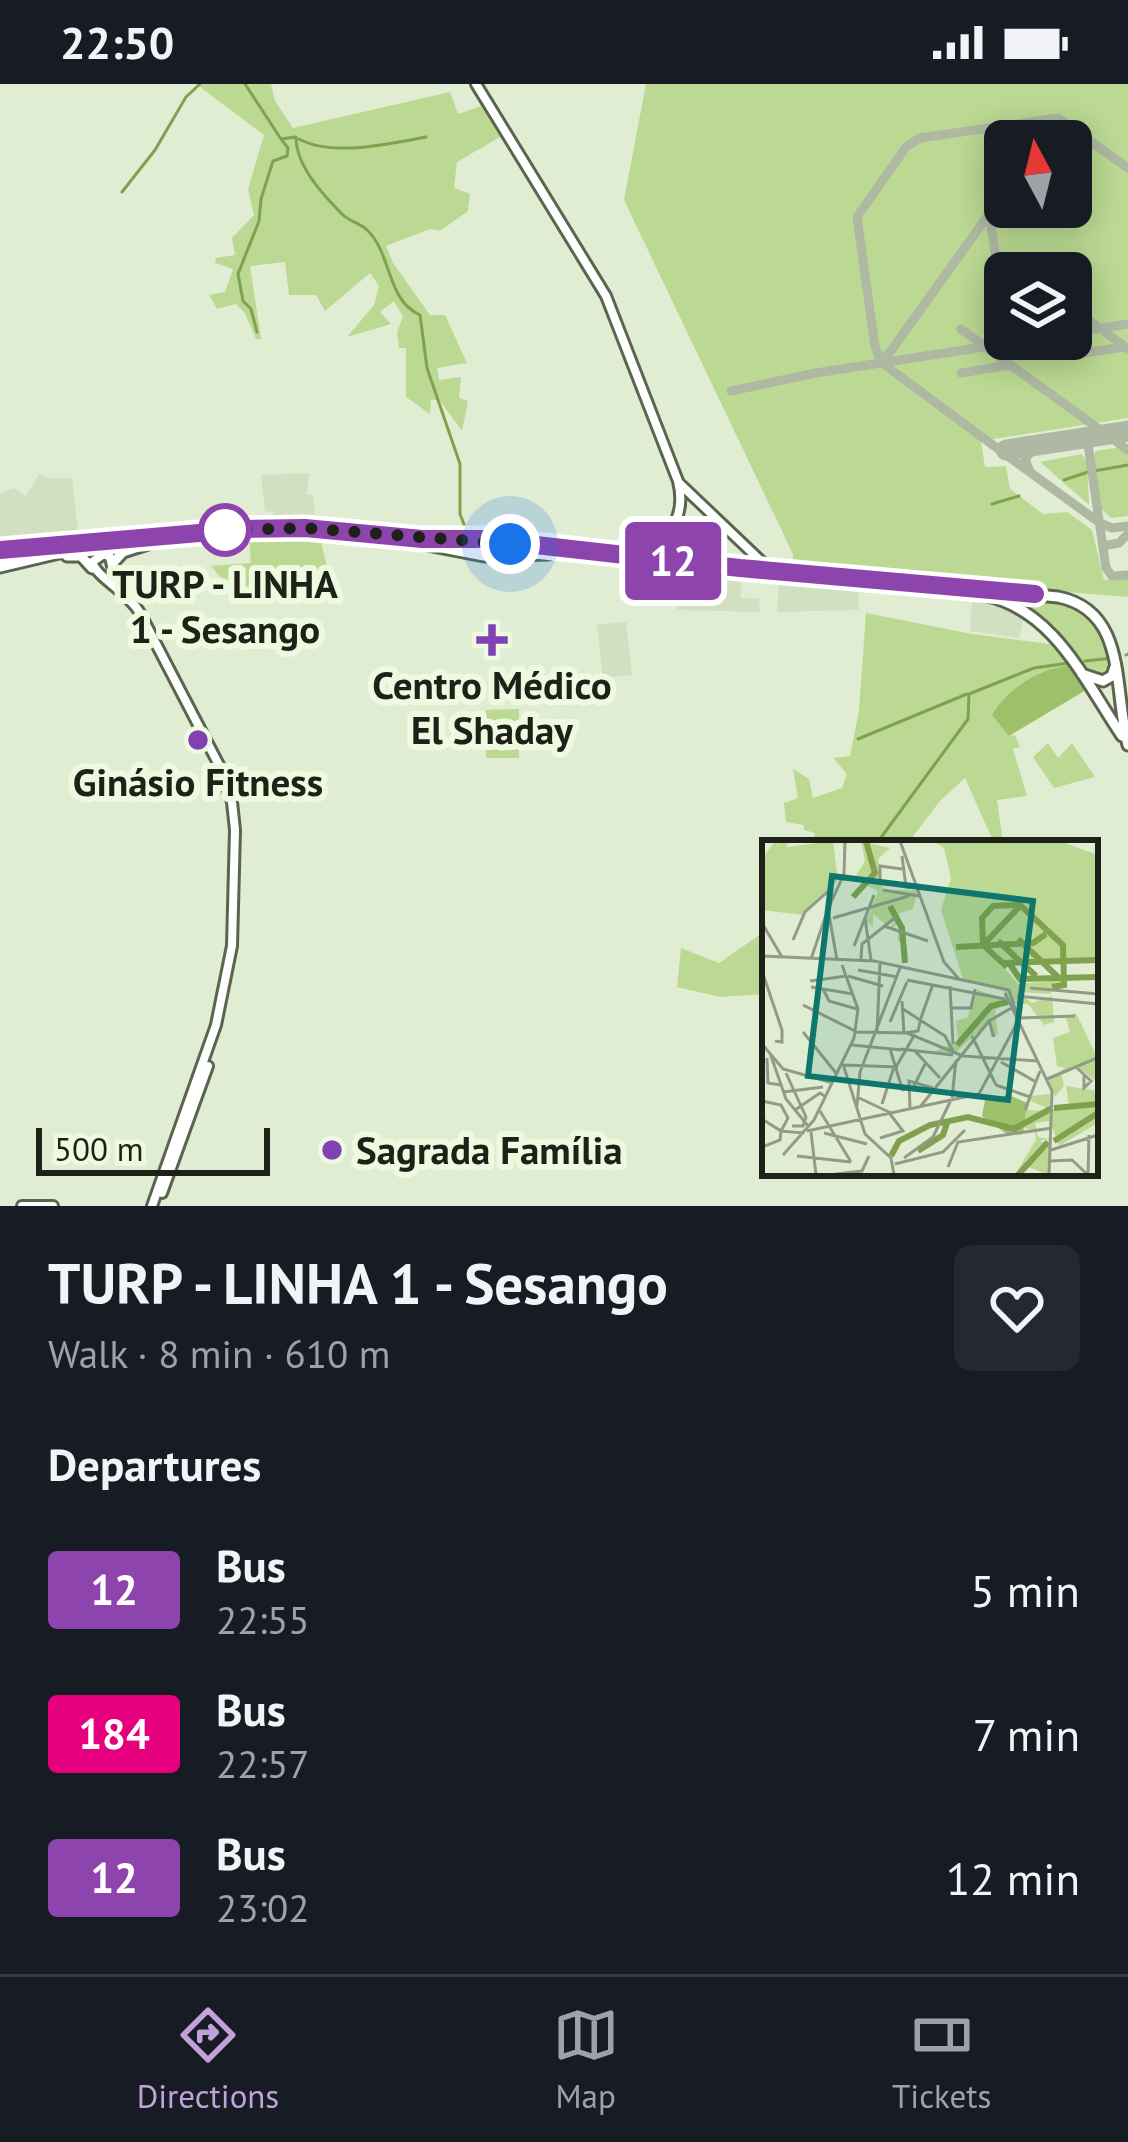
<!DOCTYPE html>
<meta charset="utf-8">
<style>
body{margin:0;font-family:"PT Sans",sans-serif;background:#242831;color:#f1f3f6;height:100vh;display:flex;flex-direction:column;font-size:45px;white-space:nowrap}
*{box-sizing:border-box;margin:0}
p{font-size:39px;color:#9ea1a6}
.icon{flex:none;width:66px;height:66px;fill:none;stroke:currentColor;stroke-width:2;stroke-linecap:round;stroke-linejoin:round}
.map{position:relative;height:1122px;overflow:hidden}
.drawer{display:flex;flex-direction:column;background:#171b24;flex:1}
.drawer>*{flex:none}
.badge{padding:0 24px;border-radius:9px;font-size:42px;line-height:78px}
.needle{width:78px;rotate:353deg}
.buttons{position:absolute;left:984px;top:36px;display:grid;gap:24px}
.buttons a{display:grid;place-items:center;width:108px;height:108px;border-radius:18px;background:#171b24;box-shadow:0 6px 30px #0003;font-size:60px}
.scale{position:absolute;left:36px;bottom:30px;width:234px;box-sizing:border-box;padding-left:12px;border:6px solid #1d2118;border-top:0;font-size:33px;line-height:42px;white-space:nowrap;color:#1d2118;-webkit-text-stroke:9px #eefadf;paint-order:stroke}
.you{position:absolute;width:60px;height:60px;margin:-30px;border:9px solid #fff;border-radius:50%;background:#1a73e8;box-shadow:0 0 0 18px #1a73e833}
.map>.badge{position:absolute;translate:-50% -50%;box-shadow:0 0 0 6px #fff}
h2{padding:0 48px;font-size:45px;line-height:108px}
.round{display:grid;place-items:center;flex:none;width:126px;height:126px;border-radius:18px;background:#242831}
.head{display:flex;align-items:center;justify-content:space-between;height:204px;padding:0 48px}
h1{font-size:57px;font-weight:700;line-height:90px}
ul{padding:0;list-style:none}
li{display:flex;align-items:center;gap:36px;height:144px;padding:0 48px}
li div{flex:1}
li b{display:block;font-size:45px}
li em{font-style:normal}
li .badge{min-width:132px;font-weight:700;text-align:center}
.status{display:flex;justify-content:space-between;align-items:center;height:84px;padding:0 60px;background:#171b24;direction:ltr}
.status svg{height:33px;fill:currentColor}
.menu{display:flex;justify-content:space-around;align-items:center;height:168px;border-top:3px solid #363941;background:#171b24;font-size:33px;color:#9ea1a6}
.menu a{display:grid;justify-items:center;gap:6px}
.menu .active{color:#bfa2d9}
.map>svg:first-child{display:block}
</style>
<div class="status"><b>22:50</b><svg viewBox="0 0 49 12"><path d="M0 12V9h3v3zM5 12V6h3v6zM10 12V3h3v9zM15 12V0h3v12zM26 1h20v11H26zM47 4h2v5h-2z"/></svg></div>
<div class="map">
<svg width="1128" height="1122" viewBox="0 0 1128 1122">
<rect width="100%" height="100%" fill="#e1edd2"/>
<path fill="#d1e0c0" d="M310,389L306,410L313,411L316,437H274L273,428L265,427L261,391Z
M39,390L48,394H72L79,455L0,462V409L14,404L26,412Z
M662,486L741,495V514H759L760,528L678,526L677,510L662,511Z
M779,498L859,505L858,526L777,528Z
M972,515L995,518L1025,531L1019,554L970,547Z
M626,538L632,591L603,594L597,541Z"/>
<path fill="#bbd992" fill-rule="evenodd" d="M196,0H271L275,17L293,44L450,8L458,30L481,22L500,53L457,78L454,104L470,110L468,127L440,147L430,145L386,162L393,179L430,231H445L467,279L437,284L439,296L461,293L459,314L468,317L462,347L440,317L431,315L430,330L406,313V264H399L397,248L403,233L394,217L380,228L391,240L347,253L374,221L379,202L370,189L325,227L316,211H289L285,178L250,182L261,255H256L245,229L236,220L217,225L209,211L225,208L233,185L215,179L216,174L235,171L232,154L254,131L248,105L264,51Z
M646,0H1128V334L981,357L985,383L1006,382L1010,405L1043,430L1067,428L1092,446L1104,496L1128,494V513L813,488L812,481L793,478V470L624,116ZM1005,57H1071V123H1005ZM1005,189H1071V255H1005Z
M1120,363L1128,369V432L1111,434L1099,423L1093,373L1096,367Z
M1082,370L1087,378L1089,421L1040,378Z
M283,452L320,454L333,508L230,504L211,482L251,479L249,454Z
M1034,514C1067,517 1091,521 1104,553C1111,568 1113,574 1109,590L1101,595L1088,592L1056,547L1030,524L1029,517Z
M866,529L972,550L1057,561L1070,581C1019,590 1022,606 1009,652L1015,651L1020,663L1013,665L1027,712L997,716L1003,759H994L965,694L940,717L908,759H813L815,749L804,746V741L786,738L784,719L798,714L793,685L809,695L813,714L842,704L847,690L833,674L850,672L859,626Z
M519,625V674H486V626Z
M1048,659L1058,674L1072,659L1095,693L1054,704L1033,673Z
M765,847V910L720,913L677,903L681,864L719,879Z"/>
<path fill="#9dc06b" d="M1070,581L1086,606L1009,652L992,631C1008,604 1039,585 1070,581Z"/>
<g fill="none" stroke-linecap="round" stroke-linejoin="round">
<path stroke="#80a14d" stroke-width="3" d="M245,0L281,55L296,53C296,82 323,111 343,131C349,137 360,139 367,146C392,169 386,216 420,231L427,284L460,380V430L465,443
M299,55C332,73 390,60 426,53
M122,108L155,66L186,13L200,0
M257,248L251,225L243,217L238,190L259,137L261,115L273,77L287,72L288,64L281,55
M1094,387L1128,381
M1064,396L1088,388
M992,420L1019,412
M1126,571L1128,570
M1085,577L1113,574
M1069,580L1085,603
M858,655L967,610
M877,759L968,635L969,610L1034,584L1069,579"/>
<path stroke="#aeb8a2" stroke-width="9" d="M1041,57L1058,34
M989,130L1005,230
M1071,223L1128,265
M961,245L1128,366
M1071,249L1128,240
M1076,270L1124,263
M882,279L1005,108
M961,289L1009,281
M731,307L816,289L1035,255
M1087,354L1106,484L1112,492L1128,491
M1035,362L1025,376L1031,389L1100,439L1112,444L1128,442
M1028,387L882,279L875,263L857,133L906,63L920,54L1058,34L1128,84
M1103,462L1119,459L1128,450"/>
<path stroke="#aeb8a2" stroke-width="21" d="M1006,366L1128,347"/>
<g stroke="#5a644e" stroke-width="14">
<path id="secondary" d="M476,0L606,212L678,397C688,438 664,461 627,471
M679,399L762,478L774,485
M112,482L110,473L104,470L92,478C97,494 127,507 140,529L219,681L232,718L235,746L232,862L216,941L152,1122
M162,1109L208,982
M22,1122H53"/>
</g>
<g stroke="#5a644e" stroke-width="15">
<path id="primary" d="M422,460L484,472L548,470
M0,466L246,445L305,444L422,455H481L609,471L1058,513C1128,527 1113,605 1128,661
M67,472H81L92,484
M113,479L123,468L157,457
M0,483L76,465
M983,511C1054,525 1084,596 1122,652
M1082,590L1103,597L1112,592L1115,583"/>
</g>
<use href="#secondary" stroke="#fff" stroke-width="8"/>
<use href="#primary" stroke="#fff" stroke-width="9"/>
</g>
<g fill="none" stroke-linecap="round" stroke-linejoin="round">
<g stroke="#fff" stroke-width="27">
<path id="line" d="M0,466L246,445L305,444L422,455H482L740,484L1035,510"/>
</g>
<use href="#line" stroke="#8e44ad" stroke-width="18"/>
<path stroke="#1d2118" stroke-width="12" stroke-dasharray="0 21.6" d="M225,446L305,444L510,460"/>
</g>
<circle fill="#fff" stroke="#8e44ad" stroke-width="6" cx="225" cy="446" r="24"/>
<g fill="#8240b5" stroke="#eefadf" stroke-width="4.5">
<path d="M486 538h12v12h12v12h-12v12h-12v-12h-12v-12h12z"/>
<circle cx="198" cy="656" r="12"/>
<circle cx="332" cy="1066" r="12"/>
</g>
<g text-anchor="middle" stroke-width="12" stroke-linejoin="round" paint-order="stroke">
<g font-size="39" font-weight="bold" fill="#1d2118" stroke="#eefadf">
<text x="225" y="514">TURP - LINHA<tspan x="225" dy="45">1 - Sesango</tspan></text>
</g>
<g font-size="39" font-weight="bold" fill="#1d2118" stroke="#eefadf">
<text x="492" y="615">Centro Médico<tspan x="492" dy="45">El Shaday</tspan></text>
<text x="198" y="712">Ginásio Fitness</text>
<text x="356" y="1080" text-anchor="start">Sagrada Família</text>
</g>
</g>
<g transform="translate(762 756)">
<rect width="336" height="336" fill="#e1edd2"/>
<path d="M13,1L17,8L14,1H27L24,7L71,1L76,40L41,75L0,70V19ZM99,1L128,8L116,19L121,50H156L151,69L136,74L145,108L136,101V84L127,89L133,80L123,84L111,74V87L104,81L116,51L92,39L103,21ZM171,1H298L336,15V118L237,122L256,144L301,140L288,154L256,152L270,163L290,156L292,182L282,185L266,164H241L233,170L236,194L229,197L227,182L191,215L171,212L196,201L194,181L206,177L213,149L243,159L242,151L201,139L179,70L189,38L182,8ZM314,173L336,219V243L316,227L299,233L302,246L293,257L286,239L303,228L295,226L291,198L308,192L304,178ZM304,246L336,251V283L297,306L288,281L273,283L276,297L287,299L278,301L287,305L286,335L267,327L258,335H253L274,300L273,290L256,287L269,256L288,254L289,262L285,268L268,261L266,270L284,271L307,265Z" fill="#bbd992"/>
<path d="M247,255L265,263L261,293L245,294L220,276L223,260Z" fill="#9dc06b"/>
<path fill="none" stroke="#80a14d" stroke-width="6" d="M91,57L113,33L104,1M128,66L140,88L143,123M256,99L297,138M236,101L274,136M222,104L257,67M194,107L271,103L284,94M241,123L336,120M247,123L258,139L336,137M245,127L221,105L220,78L231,66L258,65L301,105L302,145L290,147M195,205L229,166L246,162M292,268L336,264M292,301L336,273M156,311L181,295L186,280M129,316L137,301L168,285L206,277L252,289L290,268M256,335L286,302"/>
<path fill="none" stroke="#939b88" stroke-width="3" d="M138,1L182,122L197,139M140,16L144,47H154M118,40V26L140,29M121,50L157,56M71,78L147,56M103,78L109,120M0,83L20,117M122,86L166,101M31,100L43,72L71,47M92,106L112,55M0,116L112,121L247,150L256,178M49,119L66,69M99,119L100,104L134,77M75,120L66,69L82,34L83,1M96,130L136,137M0,131L20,190V202L13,201M86,136L121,146M145,140L243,159M48,141L84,136M188,146L191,204M49,147L91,154M268,148L336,154M61,149L67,161L95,169M243,153L290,251L287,335M255,156L336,164M140,161L142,193L156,191L159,178M41,165L93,191M188,168H209L213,149M141,169L183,196L192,213M159,178L171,144M257,178L313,176M128,182L145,142M41,192L74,233M94,192L145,193L201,216L276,221M115,193L118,123M210,196L234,245M232,197L227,181L251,167M0,204L21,229L71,243M90,205L140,210M128,209L139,245M138,209L191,215M152,210L178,238M8,213L24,259L47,287M5,218L6,243L19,245M239,222L274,242M81,224L103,294L129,318L132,335M82,225L136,227M134,227L153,194M314,227L329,241L322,248V236M24,233L44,277L41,286H30M285,239L335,218M234,245L268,257M139,250L151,248L163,224M21,252L61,247M95,257L129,273M190,258L194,220M0,261L19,265L26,278L19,291L0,279M120,264L132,227M95,266L98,232L138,128M158,267L227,181M148,269L147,241L171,248M33,270L58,253L64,257M263,270L278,231M58,271L89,322M45,291L217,254L256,181M49,292L54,335M62,293L105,304M118,298L141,291L128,274M0,307L18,300L19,291L42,293M289,310L336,295M21,315L52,280L92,198L96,169L80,125M35,316L89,322M142,318L171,297L189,260M288,321L310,320L326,335M133,324L181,312L203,290M186,327L196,302L290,288M74,334L100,331L107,316M326,335L327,295"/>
<path fill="#0f766e" fill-opacity="0.15" stroke="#0f766e" stroke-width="6" d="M70,36L271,61L246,260L46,236Z"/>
<rect width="336" height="336" fill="none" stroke="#1d2118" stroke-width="6"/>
</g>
</svg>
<div class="buttons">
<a><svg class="needle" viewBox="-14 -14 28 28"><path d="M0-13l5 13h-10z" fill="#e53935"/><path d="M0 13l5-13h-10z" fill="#9ea1a6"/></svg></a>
<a><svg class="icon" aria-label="layers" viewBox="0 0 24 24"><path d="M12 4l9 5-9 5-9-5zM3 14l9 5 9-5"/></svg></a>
</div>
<div class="scale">500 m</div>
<div class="you" style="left:510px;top:460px"></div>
<b class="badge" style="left:673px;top:477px;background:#8e44ad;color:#fff">12</b>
</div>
<section class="drawer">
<div class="head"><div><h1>TURP - LINHA 1 - Sesango</h1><p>Walk · 8 min · 610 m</p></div><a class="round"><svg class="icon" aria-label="heart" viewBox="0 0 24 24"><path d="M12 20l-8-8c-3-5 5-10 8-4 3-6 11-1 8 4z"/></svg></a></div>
<h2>Departures</h2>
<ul>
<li><span class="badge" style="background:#8e44ad;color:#fff">12</span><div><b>Bus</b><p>22:55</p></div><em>5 min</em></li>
<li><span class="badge" style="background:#e6007e;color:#fff">184</span><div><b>Bus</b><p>22:57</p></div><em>7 min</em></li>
<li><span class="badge" style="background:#8e44ad;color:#fff">12</span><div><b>Bus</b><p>23:02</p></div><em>12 min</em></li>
</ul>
</section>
<nav class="menu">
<a class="active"><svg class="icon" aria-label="directions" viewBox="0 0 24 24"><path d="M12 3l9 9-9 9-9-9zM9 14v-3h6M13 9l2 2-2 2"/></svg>Directions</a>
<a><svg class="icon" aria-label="map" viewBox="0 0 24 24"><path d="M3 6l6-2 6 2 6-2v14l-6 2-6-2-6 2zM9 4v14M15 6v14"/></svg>Map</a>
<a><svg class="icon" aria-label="tickets" viewBox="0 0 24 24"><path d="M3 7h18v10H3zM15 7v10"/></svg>Tickets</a>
</nav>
